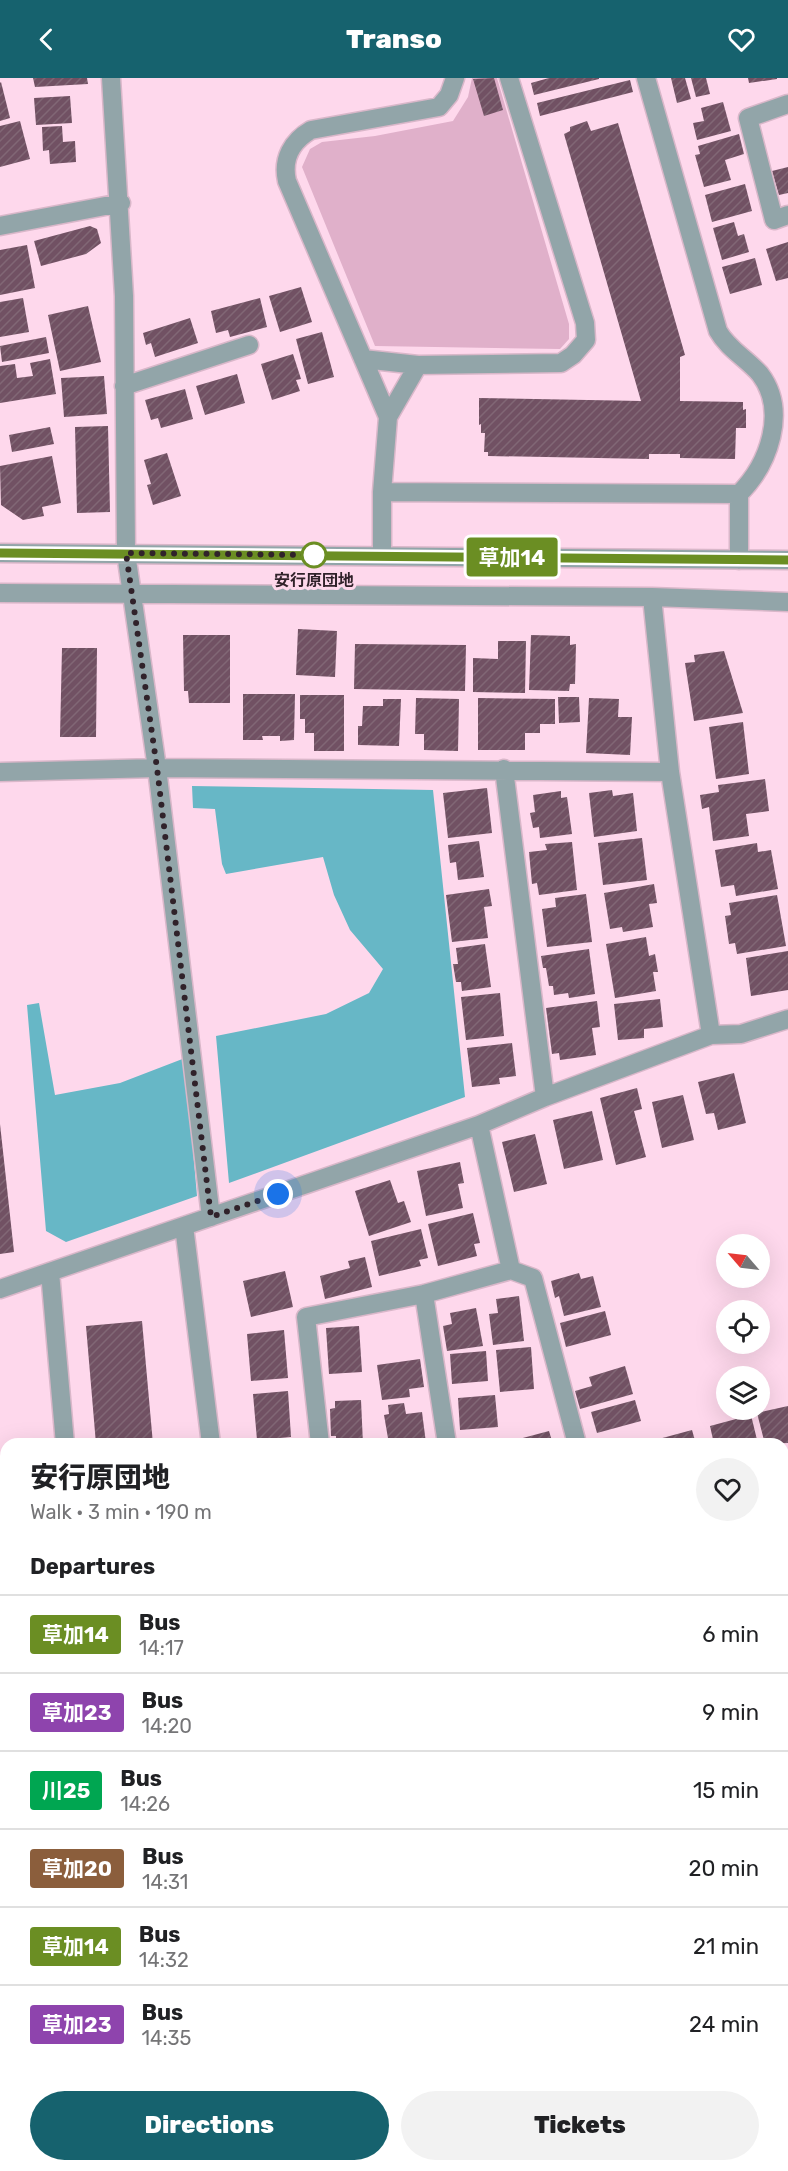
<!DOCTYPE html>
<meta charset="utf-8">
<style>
body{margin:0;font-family:Rubik,"Noto Sans JP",sans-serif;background:#f2f2f2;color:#202124;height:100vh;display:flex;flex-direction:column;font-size:22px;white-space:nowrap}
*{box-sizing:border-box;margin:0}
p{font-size:20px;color:#757577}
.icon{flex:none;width:33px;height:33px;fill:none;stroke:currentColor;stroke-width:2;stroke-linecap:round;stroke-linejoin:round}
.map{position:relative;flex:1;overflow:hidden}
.panel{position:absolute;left:0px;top:1360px;width:789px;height:734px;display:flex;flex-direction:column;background:#fff;border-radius:18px 18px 0 0;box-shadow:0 6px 24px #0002}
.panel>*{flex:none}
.badge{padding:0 12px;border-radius:4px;font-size:21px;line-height:39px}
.needle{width:39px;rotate:298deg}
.tools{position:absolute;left:716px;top:1156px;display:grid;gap:12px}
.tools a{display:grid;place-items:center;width:54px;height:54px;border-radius:50%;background:#fff;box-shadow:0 6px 24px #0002;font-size:30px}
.you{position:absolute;width:30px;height:30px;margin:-15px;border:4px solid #fff;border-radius:50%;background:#1a73e8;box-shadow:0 0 0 9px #1a73e833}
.map>.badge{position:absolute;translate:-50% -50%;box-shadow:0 0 0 3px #fff}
h2{padding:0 30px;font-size:22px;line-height:54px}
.round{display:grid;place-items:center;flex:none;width:63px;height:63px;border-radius:32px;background:#f2f2f2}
.head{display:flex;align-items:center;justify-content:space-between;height:102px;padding:0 30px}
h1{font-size:28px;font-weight:800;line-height:45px}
.action{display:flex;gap:12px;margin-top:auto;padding:12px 30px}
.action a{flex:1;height:69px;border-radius:36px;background:#16626e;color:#fff;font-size:24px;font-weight:800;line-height:69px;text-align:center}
.action a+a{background:#f2f2f2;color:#202124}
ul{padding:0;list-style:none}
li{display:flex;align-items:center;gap:18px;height:78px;padding:0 30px;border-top:2px solid #e0e0e0}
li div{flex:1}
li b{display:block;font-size:22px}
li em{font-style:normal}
li .badge{min-width:66px;font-weight:700;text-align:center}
header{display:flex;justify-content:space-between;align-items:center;height:78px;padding:0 30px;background:#16626e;color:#fff;font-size:27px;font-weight:800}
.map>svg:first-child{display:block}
</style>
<header><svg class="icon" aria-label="back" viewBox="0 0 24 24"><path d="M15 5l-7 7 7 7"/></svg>Transo<svg class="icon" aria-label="heart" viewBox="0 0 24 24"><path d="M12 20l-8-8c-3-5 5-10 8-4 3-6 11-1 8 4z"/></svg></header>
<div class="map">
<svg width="788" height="2093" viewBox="0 0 788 2093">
<defs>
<pattern id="building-hatch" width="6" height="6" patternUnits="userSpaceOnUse" patternTransform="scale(1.5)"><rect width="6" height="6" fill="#715163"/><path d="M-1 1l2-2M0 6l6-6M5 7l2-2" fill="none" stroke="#816775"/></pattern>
</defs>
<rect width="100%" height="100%" fill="#fed8ec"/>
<path fill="#e0b0ca" d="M472,0H497L569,246V261L560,271L375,268L302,89L310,71L322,64L375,58L453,43L468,19Z"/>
<path fill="#67b7c6" d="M192,708L433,712L465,1019L229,1105L216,958L326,936L369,915L383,891L350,852L334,817L323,779L226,796L222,786L215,731L193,730Z
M39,925L55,1017L120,1005L185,980L197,1118L66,1164L46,1153L27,927Z"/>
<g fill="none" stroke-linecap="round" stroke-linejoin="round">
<path stroke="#67b7c6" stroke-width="9" d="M388,2088L390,2093"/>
<path stroke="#67b7c6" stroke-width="33" d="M783,1784L788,1781
M0,2067L6,2065"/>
</g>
<path fill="url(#building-hatch)" d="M33,0H87L88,6L35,9Z
M494,0L503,32L484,38L473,1Z
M549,0H599V1L534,17L531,5Z
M671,0H685L691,21L677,25Z
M691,0H706L710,16L696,19Z
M748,0H777V1L749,5Z
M630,2L633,14L540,38L537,25Z
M1,4L10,40L0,43V5Z
M70,18L72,45L36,47L34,20Z
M723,24L731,53L697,62L693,45L704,43L701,30Z
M20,43L30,81L0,89V48Z
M587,43L591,53L618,45L685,277L680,279V323L743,324V332L746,331V350H736L735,381L680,380V376H649V381L488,378V374H484L485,355H481V346L479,347V320L641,323L564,56L570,53V49Z
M62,48L63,64L75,63L76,84L50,86L49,72L43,73L42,49Z
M739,56L744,76L725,82L731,102L704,109L695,77L700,76L698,68Z
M788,89V115L779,117L772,93Z
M745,106L752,133L712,144L705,117Z
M734,144L738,158L744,156L749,174L722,182L713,150Z
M90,148L97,151L101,165L86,176L41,188L34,163Z
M788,164V200L776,203L766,171Z
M27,167L35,210L0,217V172Z
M755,180L762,207L730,216L722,189Z
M301,209L312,244L280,254L269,218Z
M23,220L29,254L0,259V224Z
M260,220L267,249L230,259L228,252L216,255L211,233Z
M88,228L101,284L60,293L48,237Z
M190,240L198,265L155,279L151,265L146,267L143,255Z
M322,254L334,299L308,306L296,261Z
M46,259L49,275L2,284L0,268Z
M293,276L301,301L296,302L300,313L272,322L261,286Z
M50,281L56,316L0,325V288L15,286L17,300L33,298L30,285Z
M237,296L245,325L205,337L196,308Z
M104,298L107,336L64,339L61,300Z
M185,311L193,341L161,350L158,340L151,342L145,322Z
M108,348L110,434L77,435L75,349Z
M50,349L54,366L12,374L9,357Z
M167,375L181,418L153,427L147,407L151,406L144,382Z
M52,378L61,425L42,429L44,438L23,442L1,427L0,388Z
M298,551L337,553L335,599L296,597Z
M183,557H230V625H189L188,613H184Z
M531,557L570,558V567L576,566L575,606H570L569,613L529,612Z
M498,563H526L525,615L473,614V580L498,581Z
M355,566L466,567L465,613L354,611Z
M62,570H97L96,659H60Z
M724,573L743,635L694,643L685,585L695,584L694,577Z
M243,616H295L294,662L280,663V658H262L263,662H243Z
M300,617H344V673H314V655H305V641H300Z
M558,619H579L580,644L559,645Z
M416,620L459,621L458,673L424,672V656H415Z
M478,620L555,621V646H540V655H525V672H478Z
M589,620L619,621L618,639H632L630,677L586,675Z
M383,621H401L399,668L358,667V648H362L363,628H383Z
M743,644L749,696L716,701L709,649Z
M765,701L769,733L746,736L749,758L713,763L709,729L702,731L700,717L719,714L718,707Z
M487,710L492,755L448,760L443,715Z
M612,712L613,718L633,715L637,753L594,759L589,715Z
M561,713V720L567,719L572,756L540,760L539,749L533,750L530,735L535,734L533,717Z
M642,760L647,802L603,807L598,765Z
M479,763L484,799L458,802L456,784L450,785L448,767Z
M572,764L577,812L539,817L537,805L532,806L529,774L547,772L545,766Z
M757,765L758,774L771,772L778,811L736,818L734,807L721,809L715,772Z
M654,806L657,825L649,826L653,849L623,854L622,849L610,851L604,815Z
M489,811L492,828L484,829L488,860L452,864L446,817Z
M586,816L592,864L547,869L542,831L556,829L555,820Z
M777,817L786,868L737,876L735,865L729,866L725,838L731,837L729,825Z
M646,859L649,878L655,876L658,894H653L656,913L615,920L606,866Z
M485,866L491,909L462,913L461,904H456L453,886H458L456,870Z
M589,871L595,916L569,920L568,915L554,917L553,908H549L546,890H543L541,878Z
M788,873V912L751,918L746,880Z
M500,915L504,958L466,962L461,919Z
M660,921L663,949L644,951V960L618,962L614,926Z
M597,923L600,949L592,950L596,977L560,982L559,975L552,976L546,930Z
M512,965L516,998L499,1000L500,1006L472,1009L467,970Z
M734,995L746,1045L718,1052L714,1035L706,1036L698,1004Z
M637,1010L642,1031L634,1033L646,1079L616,1087L600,1020Z
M683,1017L694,1062L662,1070L652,1024Z
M592,1033L603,1082L564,1091L553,1042Z
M0,1046L14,1174L0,1176Z
M535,1056L547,1106L514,1114L502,1064Z
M460,1084L464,1105L458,1106L463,1130L426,1138L417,1093Z
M390,1102L398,1125L404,1123L411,1144L369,1158L355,1113Z
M473,1135L480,1165L474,1166L477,1178L438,1188L428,1146Z
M421,1151L428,1180L419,1182L421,1188L379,1198L371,1163Z
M365,1179L372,1209L325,1221L320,1198L350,1190L348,1183Z
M285,1193L293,1229L251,1239L243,1203Z
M579,1195L581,1201L593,1198L601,1229L564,1238L559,1218L555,1220L551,1203Z
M519,1218L524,1263L493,1267L489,1236L498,1235L496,1221Z
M476,1230L483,1268L447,1273L443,1248L452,1246L450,1235Z
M605,1233L611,1257L566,1269L560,1245Z
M142,1243L153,1366H96L86,1248Z
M359,1248L362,1294L329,1296L326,1250Z
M284,1252L288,1300L251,1303L247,1256Z
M531,1269L534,1311L500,1314L496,1272Z
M486,1273L488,1303L452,1306L450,1276Z
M420,1281L424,1309L409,1311L410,1319L382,1322L377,1287Z
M625,1288L633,1316L580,1331L575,1313L592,1308L589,1299Z
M288,1313L291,1359L257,1362L253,1316Z
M495,1317L498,1349L460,1352L458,1320Z
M361,1322L363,1366H336V1358H331L330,1331L335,1330V1323Z
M635,1322L641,1343L597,1355L591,1334Z
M404,1325L406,1336L422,1334L426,1365L389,1366L384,1337L389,1336L388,1327Z
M788,1328V1365L765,1366L757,1335Z
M751,1337L758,1366H714L710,1348Z
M692,1352L696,1366H656L655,1362Z
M549,1353L553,1366H520L519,1361Z
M788,1387V1428L783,1417V1388Z
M788,1440V1471L783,1473V1442Z
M0,1467L6,1507V1523L0,1524Z
M788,1477V1507L783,1509V1479Z
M0,1799L6,1816V1831L0,1834Z
M6,1847V1875L0,1877V1849Z
M6,1889V1920L0,1922V1891Z
M6,1946V1977L0,1960V1948Z
M157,2088H193L194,2093H158Z
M259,2088H296L298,2093H261Z
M392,2088H497L499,2093H394Z"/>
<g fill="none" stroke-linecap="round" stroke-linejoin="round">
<g stroke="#d9b7c9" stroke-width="21">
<path id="minor" d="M111,0L124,218L126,475L157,690L211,1139
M788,26L748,40L774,142L788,137
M0,148L121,125
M363,281L418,287L388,339
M418,287L561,285L573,277L586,262L585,245L509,0
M124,308L249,267
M382,414L739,416C769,386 788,333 760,296C746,280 728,271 718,253L646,0
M0,475L788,482
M382,478V414L388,339L287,103C282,81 292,63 311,52L439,29L449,17L455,0
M739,482V416
M0,515L652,519L788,524
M504,691L545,1019
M0,694L157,690L670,694
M711,957L741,956L788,941
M184,1148L211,1366
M511,1192L533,1200L577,1366
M50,1194L65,1366
M0,1211L479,1047L545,1019L711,957L670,694L652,519
M424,1216L447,1366
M320,1366L306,1239L424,1216L511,1192L479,1047
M783,1796L788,1793
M783,1981L788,2000
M0,2045L6,2043
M226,2088L227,2093"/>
</g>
<use href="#minor" stroke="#92a5a9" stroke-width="18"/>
</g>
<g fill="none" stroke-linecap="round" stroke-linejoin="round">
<g stroke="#fff" stroke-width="14">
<path id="line" d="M0,475L788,482"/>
</g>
<use href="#line" stroke="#6b8e23" stroke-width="9"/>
<path stroke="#30222a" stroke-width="6" stroke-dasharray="0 10.8" d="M278,1116L211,1139L157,690L126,475L314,477"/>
</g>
<circle fill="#fff" stroke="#6b8e23" stroke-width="3" cx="314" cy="477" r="12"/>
<g text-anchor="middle" stroke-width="6" stroke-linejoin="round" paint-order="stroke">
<g font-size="16" font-weight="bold" fill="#30222a" stroke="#fed8ec">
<text x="314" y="508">安行原団地</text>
</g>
</g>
</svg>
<div class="tools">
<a><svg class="needle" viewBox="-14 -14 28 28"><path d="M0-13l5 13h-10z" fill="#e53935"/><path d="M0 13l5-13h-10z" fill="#757577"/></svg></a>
<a><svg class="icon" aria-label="locate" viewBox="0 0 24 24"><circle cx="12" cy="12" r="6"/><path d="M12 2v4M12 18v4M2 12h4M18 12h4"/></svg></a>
<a><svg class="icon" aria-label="layers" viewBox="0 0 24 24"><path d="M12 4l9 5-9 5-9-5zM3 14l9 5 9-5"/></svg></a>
</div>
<div class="you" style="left:278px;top:1116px"></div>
<b class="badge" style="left:512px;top:479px;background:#6b8e23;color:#fff">草加14</b>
<section class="panel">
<div class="head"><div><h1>安行原団地</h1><p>Walk · 3 min · 190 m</p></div><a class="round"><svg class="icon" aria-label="heart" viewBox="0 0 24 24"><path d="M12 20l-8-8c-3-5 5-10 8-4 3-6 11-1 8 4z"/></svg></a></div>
<h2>Departures</h2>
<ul>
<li><span class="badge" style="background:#6b8e23;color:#fff">草加14</span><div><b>Bus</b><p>14:17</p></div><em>6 min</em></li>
<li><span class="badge" style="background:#8e44ad;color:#fff">草加23</span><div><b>Bus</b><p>14:20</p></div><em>9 min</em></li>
<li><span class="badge" style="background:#00a651;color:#fff">川25</span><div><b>Bus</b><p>14:26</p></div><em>15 min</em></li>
<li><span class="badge" style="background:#8b5e3c;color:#fff">草加20</span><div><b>Bus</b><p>14:31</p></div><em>20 min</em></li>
<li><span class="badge" style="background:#6b8e23;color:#fff">草加14</span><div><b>Bus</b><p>14:32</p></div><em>21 min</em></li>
<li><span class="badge" style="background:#8e44ad;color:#fff">草加23</span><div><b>Bus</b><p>14:35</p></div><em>24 min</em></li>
</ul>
<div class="action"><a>Directions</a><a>Tickets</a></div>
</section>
</div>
